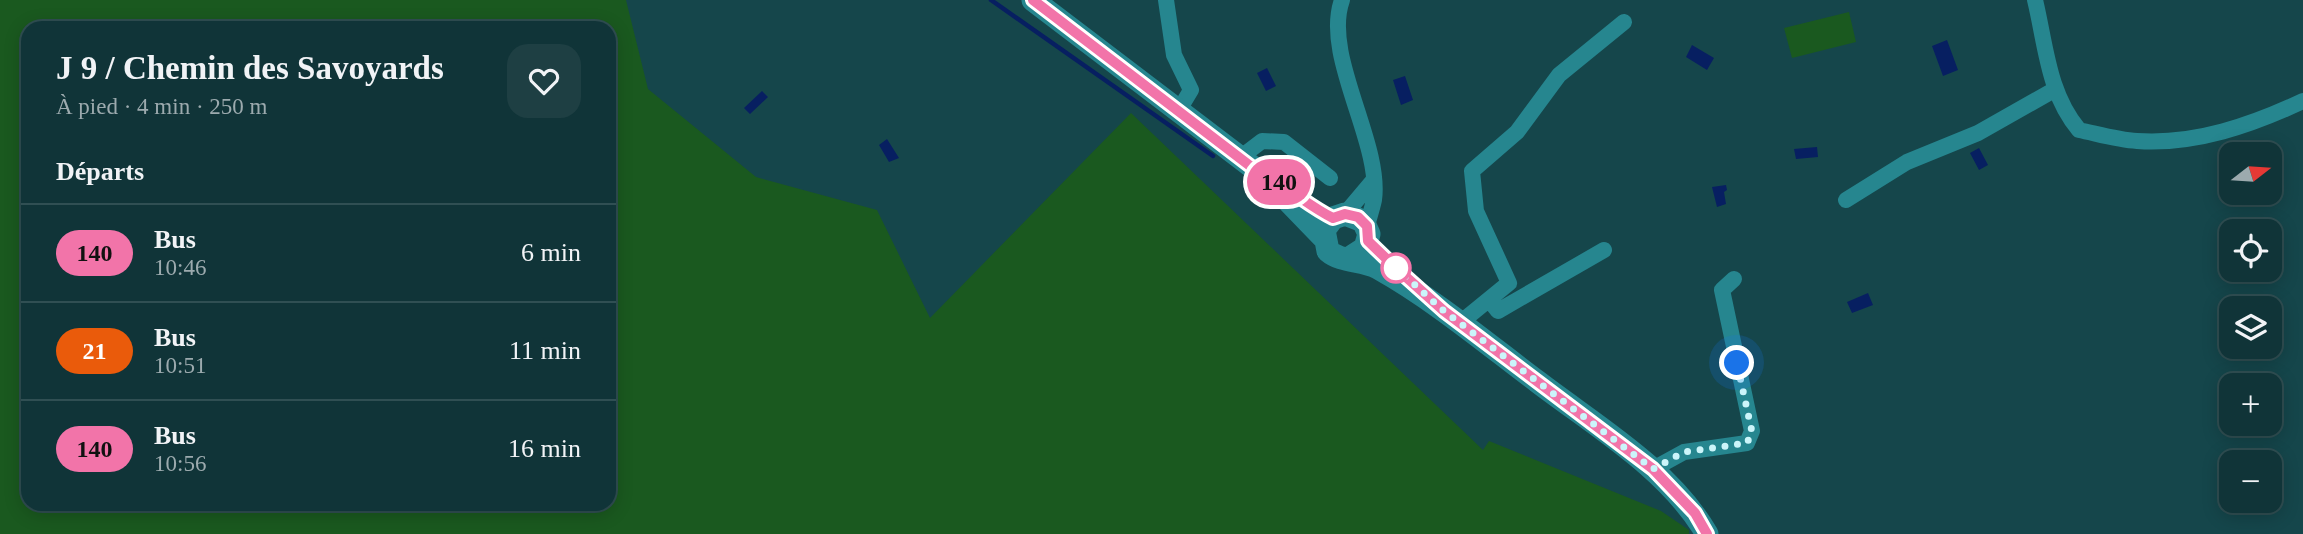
<!DOCTYPE html>
<html lang="fr">
<meta charset="utf-8">
<style>
body{margin:0;font-family:Georgia,serif;background:#1e3f43;color:#f1f3f6;height:100vh;display:flex;flex-direction:column;font-size:26px;white-space:nowrap}
*{box-sizing:border-box;margin:0}
p{font-size:23px;color:#9caaae}
.icon{flex:none;width:38px;height:38px;fill:none;stroke:currentColor;stroke-width:2;stroke-linecap:round;stroke-linejoin:round}
.map{position:relative;flex:1;overflow:hidden}
.panel{position:absolute;left:21px;top:21px;width:595px;height:490px;display:flex;flex-direction:column;background:#103438;border-radius:21px;box-shadow:0 4px 18px #0003,0 0 0 2px #304f53}
.panel>*{flex:none}
.badge{padding:0 14px;border-radius:23px;font-size:24px;line-height:46px}
.needle{width:46px;rotate:73deg}
.tools{position:absolute;left:2219px;top:142px;display:grid;gap:14px}
.tools a{display:grid;place-items:center;width:63px;height:63px;border-radius:14px;background:#103438;box-shadow:0 4px 18px #0003,0 0 0 2px #304f53;font-size:35px}
.you{position:absolute;width:35px;height:35px;margin:-18px;border:5px solid #fff;border-radius:50%;background:#1a73e8;box-shadow:0 0 0 10px #1a73e833}
.map>.badge{position:absolute;translate:-50% -50%;box-shadow:0 0 0 4px #fff}
h2{padding:0 35px;font-size:26px;line-height:63px}
.round{display:grid;place-items:center;flex:none;width:74px;height:74px;border-radius:21px;background:#1e3f43}
.summary{display:flex;align-items:center;justify-content:space-between;height:119px;padding:0 35px}
h1{font-size:33px;font-weight:700;line-height:52px}
ul{padding:0;list-style:none}
li{display:flex;align-items:center;gap:21px;height:98px;padding:0 35px;border-top:2px solid #304f53}
li div{flex:1}
li b{display:block;font-size:26px}
li em{font-style:normal}
li .badge{min-width:77px;font-weight:700;text-align:center}
.map>svg:first-child{display:block}
</style>
<div class="map">
<svg width="2303" height="534" viewBox="0 0 2303 534">
<rect width="100%" height="100%" fill="#15464b"/>
<path fill="#1a591f" fill-rule="evenodd" d="M0,0H626L648,89L756,177L877,210L930,318L1131,113L1483,450L1489,441L1661,511L1689,530V534H0ZM28,28H609V504H28Z
M1849,12L1856,42L1792,58L1784,28Z"/>
<path fill="#071f61" d="M1947,40L1958,70L1943,76L1932,46Z
M1692,45L1714,58L1707,70L1686,57Z
M1267,68L1276,86L1266,91L1257,73Z
M1405,76L1413,100L1401,105L1393,80Z
M762,91L768,97L750,114L744,108Z
M887,139L899,158L889,162L879,145Z
M1817,147L1818,157L1796,159L1794,149Z
M1979,148L1988,165L1979,170L1970,153Z
M1726,185L1727,190L1724,192L1726,204L1717,207L1712,187Z
M2231,226V249L2224,250L2219,229Z
M1868,293L1873,305L1852,313L1847,302Z"/>
<g fill="none" stroke-linecap="round" stroke-linejoin="round">
<path stroke="#071f61" stroke-width="4.5" d="M991,0L1213,156"/>
<path stroke="#26868f" stroke-width="16" d="M1166,0L1174,55L1191,90L1179,110
M1342,0C1322,56 1382,142 1374,200C1372,209 1369,218 1367,226
M2035,0C2046,46 2048,93 2079,130C2098,134 2118,140 2137,141C2195,145 2252,125 2303,101
M1241,157L1262,141L1284,142L1330,178
M1846,200L1907,162L1978,133L2054,90
M1345,214L1372,182
M1490,301L1498,311L1604,250
M1460,323L1509,283L1476,211L1472,171L1517,132L1559,75L1624,22
M1653,469L1684,452L1747,443L1752,431L1722,290L1734,279"/>
<path stroke="#26868f" stroke-width="23" d="M1033,0L1263,175L1323,237
M1348,259L1365,248L1369,234L1363,221L1345,214L1333,218L1324,230L1328,251C1342,263 1362,259 1378,268C1435,300 1486,343 1538,382C1597,427 1669,469 1707,534"/>
</g>
<g fill="none" stroke-linecap="round" stroke-linejoin="round">
<g stroke="#fff" stroke-width="16">
<path id="line" d="M1033,0L1262,175C1288,186 1308,206 1333,218L1345,214L1358,217L1367,226L1368,241L1396,268L1444,311L1653,469L1695,513L1707,534"/>
</g>
<use href="#line" stroke="#f274a9" stroke-width="10"/>
<path stroke="#cbf5fa" stroke-width="7" stroke-dasharray="0 12.6" d="M1396,268L1444,311L1653,469L1684,452L1747,443L1752,432L1737,363"/>
</g>
<circle fill="#fff" stroke="#f274a9" stroke-width="3.5" cx="1396" cy="268" r="14"/>
</svg>
<div class="tools">
<a><svg class="needle" viewBox="-14 -14 28 28"><path d="M0-13l5 13h-10z" fill="#e53935"/><path d="M0 13l5-13h-10z" fill="#9caaae"/></svg></a>
<a><svg class="icon" aria-label="locate" viewBox="0 0 24 24"><circle cx="12" cy="12" r="6"/><path d="M12 2v4M12 18v4M2 12h4M18 12h4"/></svg></a>
<a><svg class="icon" aria-label="layers" viewBox="0 0 24 24"><path d="M12 4l9 5-9 5-9-5zM3 14l9 5 9-5"/></svg></a>
<a>+</a>
<a>−</a>
</div>
<div class="you" style="left:1737px;top:363px"></div>
<b class="badge" style="left:1279px;top:182px;background:#f274a9;color:#111">140</b>
<section class="panel">
<div class="summary"><div><h1>J 9 / Chemin des Savoyards</h1><p>À pied · 4 min · 250 m</p></div><a class="round"><svg class="icon" aria-label="heart" viewBox="0 0 24 24"><path d="M12 20l-8-8c-3-5 5-10 8-4 3-6 11-1 8 4z"/></svg></a></div>
<h2>Départs</h2>
<ul>
<li><span class="badge" style="background:#f274a9;color:#111">140</span><div><b>Bus</b><p>10:46</p></div><em>6 min</em></li>
<li><span class="badge" style="background:#ea5b0b;color:#fff">21</span><div><b>Bus</b><p>10:51</p></div><em>11 min</em></li>
<li><span class="badge" style="background:#f274a9;color:#111">140</span><div><b>Bus</b><p>10:56</p></div><em>16 min</em></li>
</ul>
</section>
</div>
